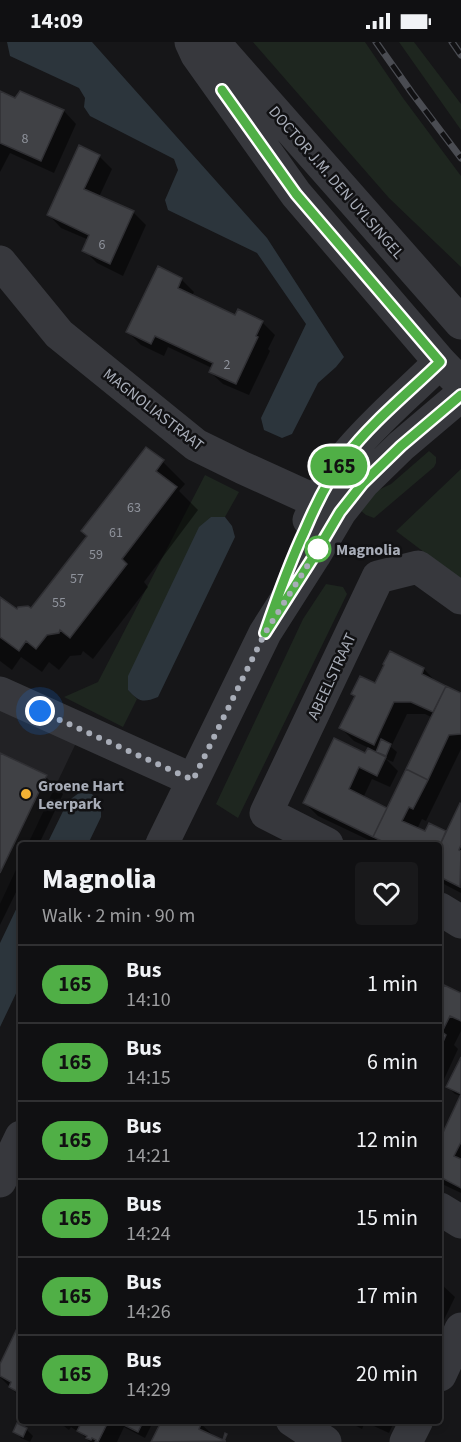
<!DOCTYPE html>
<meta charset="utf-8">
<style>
body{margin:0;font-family:"Source Sans 3",sans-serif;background:#19191b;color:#f1f3f6;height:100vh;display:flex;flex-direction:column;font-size:22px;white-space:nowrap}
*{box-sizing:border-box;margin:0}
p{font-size:20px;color:#9c9d9f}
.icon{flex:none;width:33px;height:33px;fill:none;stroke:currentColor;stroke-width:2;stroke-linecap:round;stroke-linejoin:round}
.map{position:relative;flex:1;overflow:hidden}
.sheet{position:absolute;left:18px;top:800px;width:424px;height:582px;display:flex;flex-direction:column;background:#101012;border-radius:6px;box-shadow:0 3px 9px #0003,0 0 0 2px #303032}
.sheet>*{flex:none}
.badge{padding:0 12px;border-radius:20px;font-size:21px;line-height:39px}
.you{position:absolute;width:30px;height:30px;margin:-15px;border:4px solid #fff;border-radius:50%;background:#1a73e8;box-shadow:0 0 0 9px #1a73e833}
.map>.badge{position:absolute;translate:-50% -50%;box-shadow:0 0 0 3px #fff}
.round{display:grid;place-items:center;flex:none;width:63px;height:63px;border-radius:6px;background:#19191b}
.headline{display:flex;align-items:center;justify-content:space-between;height:102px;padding:0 24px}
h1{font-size:28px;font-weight:800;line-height:45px}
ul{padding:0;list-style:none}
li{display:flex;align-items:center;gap:18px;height:78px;padding:0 24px;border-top:2px solid #303032}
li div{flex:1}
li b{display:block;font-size:22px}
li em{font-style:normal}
li .badge{min-width:66px;font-weight:700;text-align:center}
.status{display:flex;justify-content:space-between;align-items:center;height:42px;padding:0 30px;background:#101012;direction:ltr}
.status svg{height:16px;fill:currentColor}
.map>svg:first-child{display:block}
</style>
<div class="status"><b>14:09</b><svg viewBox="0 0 49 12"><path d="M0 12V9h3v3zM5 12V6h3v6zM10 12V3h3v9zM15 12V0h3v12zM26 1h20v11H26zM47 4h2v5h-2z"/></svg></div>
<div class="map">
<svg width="461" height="1400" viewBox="0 0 461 1400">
<rect width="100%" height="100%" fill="#161618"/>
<path fill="#222225" d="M0,665L76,701L28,802H21V817L0,862Z"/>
<path fill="#1e261f" d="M253,0H365L403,56L461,134V225L389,156Z
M399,0H414L461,62V88Z
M429,409L436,415V421L434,425L374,476L366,473L359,467L366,454L391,442Z
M461,427V538L396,489Z
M205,433L239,450L225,475H211L128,648L137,657L123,685L64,655L98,640Z
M326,542L343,545L347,552L238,776L216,762L303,577Z"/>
<path fill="#2c353c" d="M7,0H92L267,196L344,315L336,325L318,341L292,392L282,396L264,388L261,376L306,282L257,211L168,168L165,158L178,128L174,117L90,74L84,65L85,56L79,46L10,14Z
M211,475H225L232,484L235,495L158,655C143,661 139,660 128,648V634L199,485Z
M79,751L92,752L101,763V775L88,802H47L68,759Z
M21,857V941L0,985V901Z"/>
<path fill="#0007" fill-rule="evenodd" d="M0,51L16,57L20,51L64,69L76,82L54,131L10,111L0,130Z
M99,114L112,127L99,155L133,170L146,183L123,234L97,221L84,208L89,198L61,186L49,173Z
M181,237L194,250L192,254L236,275L262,280L275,293L268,307L270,309L249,353L223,342L210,330L212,326L168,305L164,314L141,303L128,290Z
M163,420L185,442L179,449L198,468L144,540L148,545L93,617L83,609L81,613L70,614L59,628L49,620L42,630L21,615L12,628L0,619V557L17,570L31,568Z
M424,627L436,640L461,652V707L426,779L422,777L417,787L426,791L430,783L447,792L461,762V851L440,840V802H377L318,774L305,761L366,713L369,706L354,699L341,686L356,655L352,652ZM407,672H425L433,676L388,768L363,756L372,737L390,745L398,729L386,717L393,720L397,710L391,705Z
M0,712L46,735L63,752L39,802H21V840L0,883Z
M440,942L461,952V989L454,1003L458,1007L440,1046Z
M461,1019V1054L455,1052L448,1045Z
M461,1055V1151L440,1141V1089L444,1091Z
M440,1241L455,1255L440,1286Z
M21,1282V1356L0,1335V1325Z
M56,1378H154L145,1396L124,1385L117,1400H90L78,1388L77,1389L71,1385L69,1388Z
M163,1378L201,1382L214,1394L213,1395L223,1400H153Z
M345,1378H395L389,1391L365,1380L362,1387Z
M18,1384L27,1388L33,1394L30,1400L21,1396L15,1389Z"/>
<path fill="#404145" stroke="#303034" stroke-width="1.5" d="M0,49L15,56L20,49L64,68L41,119L0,101Z
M79,103L100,113L84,147L134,169L110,222L82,209L89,193L47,173Z
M158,224L182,236L178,246L235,273L238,267L263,279L256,294L258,295L236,342L209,330L213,321L155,294L151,302L126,290Z
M146,405L164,418L156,429L177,445L122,517L127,522L70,596L60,588L59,591L47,593L36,607L26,599L19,609L0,595V555L17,567L18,565L28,564L31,566L87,494L81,489Z
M390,609L424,626L422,632L446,644L433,670L411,660H394L374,703L339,686L355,654L351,652L360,634L375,641L384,623L383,622Z
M446,644L461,651V692L449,693L428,738L406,727Z
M334,696L365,711L368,706L386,715L377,734L359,725L349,747L387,766L373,795L303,761Z
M381,697L391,702L386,714L376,710Z
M0,711L47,733L0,831Z
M406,727L428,738L413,767L409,765L402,779L425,789L429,781L446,789L440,803L388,802L373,795Z
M460,761L461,762V803L459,808L461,809L460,845L440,835V803Z
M444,943L461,951V979L450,974L442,990L446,993L440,1007V951Z
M461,1015V1052L446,1045Z
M461,1052V1100L454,1114L461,1117V1146L440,1135V1097Z
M21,1278V1354L17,1353L18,1350L9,1345L11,1340L0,1334V1322Z
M70,1378H109L98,1400H95L96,1398L92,1396L91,1398L86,1396L87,1394L77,1389L80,1383Z
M114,1378H144L138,1390Z
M162,1378H198L202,1380L199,1387L223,1398L225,1391L227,1392L224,1399H226L151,1400Z
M17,1381L27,1386L23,1395L13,1390Z"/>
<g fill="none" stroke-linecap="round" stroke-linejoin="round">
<path stroke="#37383d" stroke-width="33" d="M191,0L197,13L296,152L440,320L461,342
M211,0L216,3L461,281
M0,220L59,292L196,403L243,426L340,470
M309,478C320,455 331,432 347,413C375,379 409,351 440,320
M0,651L193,738
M162,802L265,591L314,514L340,470L363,441L401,404L461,353
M327,802L266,771L378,535L418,525L461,556
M440,867L461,880
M0,1139L21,1095
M440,1167L461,1180
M440,1333L461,1287
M292,1378L325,1400
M406,1400L417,1378"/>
<g stroke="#4a4c52" stroke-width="7">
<path id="rail" d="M376,0L412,51L461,116
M452,0L461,13"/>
</g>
<use href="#rail" stroke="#111113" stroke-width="4.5" stroke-dasharray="14" stroke-linecap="butt"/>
</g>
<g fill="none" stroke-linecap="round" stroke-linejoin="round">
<g stroke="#fff" stroke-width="14">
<path id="line" d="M222,48L296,152L440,320C408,351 372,380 345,415C328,437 316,462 305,488C289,522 277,556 265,591L314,514L340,470L363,441L401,404L461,353"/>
</g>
<use href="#line" stroke="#50af46" stroke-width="9"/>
<path stroke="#a8adb8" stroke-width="6" stroke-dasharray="0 10.8" d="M40,669L193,738L265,591L318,507"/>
</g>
<circle fill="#fff" stroke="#50af46" stroke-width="3" cx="318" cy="507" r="12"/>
<circle fill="#f2b134" stroke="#111113" stroke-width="2" cx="26" cy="752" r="6"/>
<g text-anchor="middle" stroke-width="5" stroke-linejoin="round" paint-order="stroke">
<g font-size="14" fill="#8e929b">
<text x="25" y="101">8</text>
<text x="102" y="207">6</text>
<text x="227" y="327">2</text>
<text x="134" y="470">63</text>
<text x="116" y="495">61</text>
<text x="96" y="517">59</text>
<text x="77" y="541">57</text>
<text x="59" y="565">55</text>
</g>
<g font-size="16" fill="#a8adb8" stroke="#111113">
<text transform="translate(337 140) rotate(49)" y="6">DOCTOR J.M. DEN UYLSINGEL</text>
<text transform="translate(154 367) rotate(38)" y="6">MAGNOLIASTRAAT</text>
<text transform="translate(331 634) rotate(-65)" y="6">ABEELSTRAAT</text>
</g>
<g font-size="16" font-weight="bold" fill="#a8adb8" stroke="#111113" text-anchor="start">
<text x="336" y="513">Magnolia</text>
</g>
<g font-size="16" font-weight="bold" fill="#a8adb8" stroke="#111113" text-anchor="start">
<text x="38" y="749">Groene Hart<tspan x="38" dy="18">Leerpark</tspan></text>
</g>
</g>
</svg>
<div class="you" style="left:40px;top:669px"></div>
<b class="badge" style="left:339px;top:424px;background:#50af46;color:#111">165</b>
<section class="sheet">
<div class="headline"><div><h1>Magnolia</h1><p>Walk · 2 min · 90 m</p></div><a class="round"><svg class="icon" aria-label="heart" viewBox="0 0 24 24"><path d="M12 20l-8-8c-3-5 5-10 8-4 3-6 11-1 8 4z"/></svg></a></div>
<ul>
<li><span class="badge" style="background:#50af46;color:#111">165</span><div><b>Bus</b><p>14:10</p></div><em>1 min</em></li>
<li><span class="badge" style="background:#50af46;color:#111">165</span><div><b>Bus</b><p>14:15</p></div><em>6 min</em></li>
<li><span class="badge" style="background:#50af46;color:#111">165</span><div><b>Bus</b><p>14:21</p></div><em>12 min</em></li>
<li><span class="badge" style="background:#50af46;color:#111">165</span><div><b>Bus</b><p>14:24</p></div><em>15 min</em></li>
<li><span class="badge" style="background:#50af46;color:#111">165</span><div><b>Bus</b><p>14:26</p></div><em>17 min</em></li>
<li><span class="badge" style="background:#50af46;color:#111">165</span><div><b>Bus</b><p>14:29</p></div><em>20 min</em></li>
</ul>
</section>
</div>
